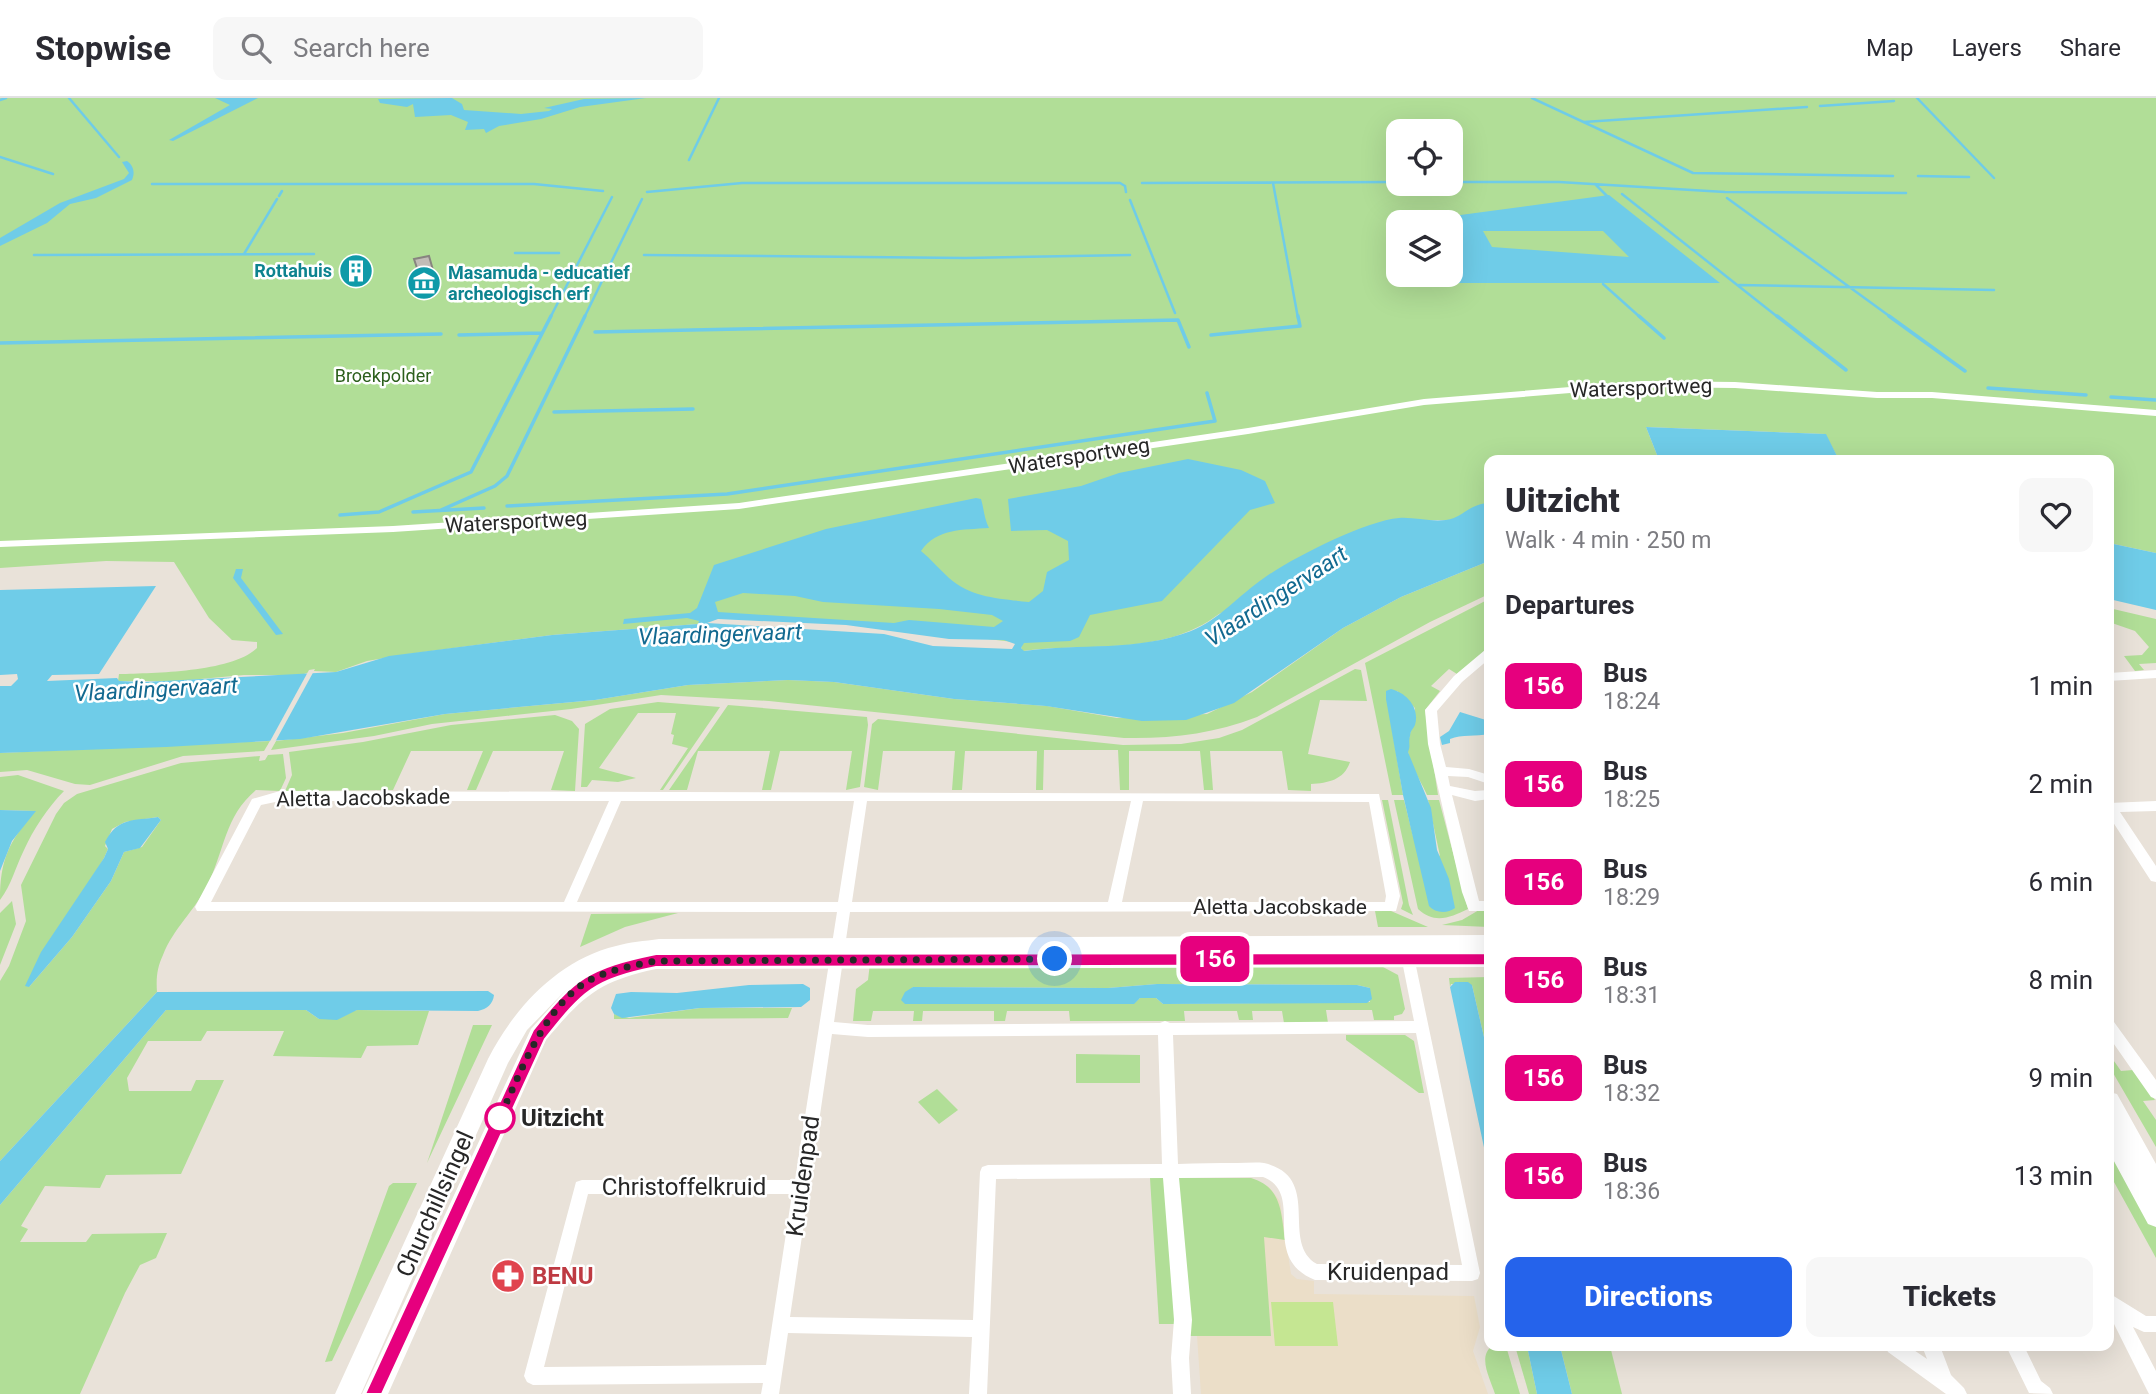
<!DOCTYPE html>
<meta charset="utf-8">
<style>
body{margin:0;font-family:Roboto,sans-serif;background:#f7f7f7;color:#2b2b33;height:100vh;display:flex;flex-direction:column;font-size:26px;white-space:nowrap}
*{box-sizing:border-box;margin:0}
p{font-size:23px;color:#7c7c81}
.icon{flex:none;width:38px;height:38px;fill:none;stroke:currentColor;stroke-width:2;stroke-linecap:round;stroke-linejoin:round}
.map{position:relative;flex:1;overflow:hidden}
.panel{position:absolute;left:1484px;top:357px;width:630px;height:896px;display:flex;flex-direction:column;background:#fff;border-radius:14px;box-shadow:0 7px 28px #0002}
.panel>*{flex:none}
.badge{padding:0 14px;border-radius:10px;font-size:24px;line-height:46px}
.controls{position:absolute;left:1386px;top:21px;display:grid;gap:14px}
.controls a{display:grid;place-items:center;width:77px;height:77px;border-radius:14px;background:#fff;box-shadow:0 7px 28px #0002;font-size:35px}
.you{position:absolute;width:35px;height:35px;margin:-18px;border:5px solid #fff;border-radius:50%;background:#1a73e8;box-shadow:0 0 0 10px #1a73e833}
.map>.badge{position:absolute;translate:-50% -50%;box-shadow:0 0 0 4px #fff}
h2{padding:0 21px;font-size:26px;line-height:63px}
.round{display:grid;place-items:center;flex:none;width:74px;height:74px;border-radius:14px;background:#f7f7f7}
.summary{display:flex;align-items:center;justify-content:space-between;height:119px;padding:0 21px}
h1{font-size:33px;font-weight:800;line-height:52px}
.action{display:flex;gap:14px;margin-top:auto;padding:14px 21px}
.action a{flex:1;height:80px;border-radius:14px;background:#2563eb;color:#fff;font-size:28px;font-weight:800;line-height:80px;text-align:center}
.action a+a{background:#f7f7f7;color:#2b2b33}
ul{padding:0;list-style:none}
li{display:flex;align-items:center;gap:21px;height:98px;padding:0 21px}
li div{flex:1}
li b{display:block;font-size:26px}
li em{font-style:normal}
li .badge{min-width:77px;font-weight:700;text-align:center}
header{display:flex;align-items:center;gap:42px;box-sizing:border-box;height:98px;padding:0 35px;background:#fff;border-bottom:2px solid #e1e1e2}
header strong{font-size:33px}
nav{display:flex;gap:38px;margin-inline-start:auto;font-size:24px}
.search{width:490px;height:63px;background:#f7f7f7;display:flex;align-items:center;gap:18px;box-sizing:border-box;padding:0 24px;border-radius:14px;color:#7c7c81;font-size:26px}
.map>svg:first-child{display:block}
</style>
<header>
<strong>Stopwise</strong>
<div class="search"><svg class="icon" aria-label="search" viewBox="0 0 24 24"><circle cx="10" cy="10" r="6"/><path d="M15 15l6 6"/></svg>Search here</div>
<nav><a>Map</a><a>Layers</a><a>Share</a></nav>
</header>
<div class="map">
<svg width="2156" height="1296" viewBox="0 0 2156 1296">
<rect width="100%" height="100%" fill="#e9e2d9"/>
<path fill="#ebdec8" d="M1251,1080L1269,1089L1280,1103L1291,1176L1297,1181L1314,1183V1196L1474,1198L1480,1229L1473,1253L1488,1296H1201L1197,1238H1188Z"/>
<path fill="#b1de97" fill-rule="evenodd" d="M0,0H2156V455L2109,445V362H1839L1825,336L1646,329L1659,362H1489V414L1449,422H1427L1219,516C1162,559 1090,544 1023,553L1021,550L1023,545L803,520L696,521L700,523L698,526L552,537L409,556L367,563L336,574L313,573L301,577H244L178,583H118L119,576C155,575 232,574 257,550V544L232,542L209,520L174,464L106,463L0,470ZM1398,33H1451V86H1398ZM1398,124H1451V177H1398Z
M1489,463V496L1430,524L1257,619C1212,636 1171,641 1124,640L769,603L661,597L571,611L432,626L374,638L271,652L276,643L343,635L445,616L595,602L688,587L788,582L834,584L954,601L1047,608L1117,620L1207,616L1252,594L1343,530L1401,499Z
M1489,501V541L1484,545L1489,551L1457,576L1449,571L1431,588L1440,593L1425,612L1438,697H1427C1422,685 1410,667 1408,654C1407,641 1414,625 1415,610L1397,593L1386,595L1403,697H1392L1365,565Z
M2109,510L2156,521V565L2139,566L2144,572L2135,573L2124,558L2142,557L2149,549L2135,533L2109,524Z
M1355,571L1361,572L1367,603L1320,602L1308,656L1350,664C1344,682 1328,685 1311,686V693L1288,692L1282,653H1210L1213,692H1204L1200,653H1129V692H1120L1118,652H1044L1043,692H1036L1037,653H965L962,692H952L955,653H883L878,692L864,689L872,626L878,621L1123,647L1181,646L1219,640L1242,632Z
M658,604L720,609L663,692H660L688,650L672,646L674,637L671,636L676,615H638L599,670L636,680L618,684L592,682L587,689H581L585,626L610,611Z
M728,607L867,619L868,627L860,689L846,692L852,653H780L771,692H762L770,653H698L687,692H669Z
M555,617L572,623L579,631L575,693L551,692L564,653H493L476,692H467L483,653H411L393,692L285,693L292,677L289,654L363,644L451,627Z
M270,643L264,653L183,658L90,687L75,686L27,672L0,674V655Z
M283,656L286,680L280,693L256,692C224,719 225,752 207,788C195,812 173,831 163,857C157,870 156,880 157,894L0,1063V883L9,868L26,823L21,787L56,716L64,705L77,696L181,665L260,658L259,663L265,662L268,657ZM158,719L161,722L142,749L124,754L111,783L72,839L29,889L104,760L108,751L105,748L112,731L125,724Z
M18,677L64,693C48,709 33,732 24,752C15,770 12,786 0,802C0,761 9,744 35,713L0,712V679Z
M1382,702H1388L1409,807L1413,817L1401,811L1403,805Z
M1394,702H1404L1413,738L1440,758L1428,702H1439L1468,811C1450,820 1434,826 1418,811Z
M12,803L16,826L0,867V815Z
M1479,812H1489V829L1442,827L1462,822Z
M1375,813H1391L1428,829H1378Z
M678,815L625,829L580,849L591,816Z
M870,865L1383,869L1398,877L1405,911L1402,916L1394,918V922H1374L1372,912H1326L1328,925H1284L1282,913H1252L1253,922H1239L1237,913H1184L1185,923H1070L1069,913H1007L1005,923H994V913H923L922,923H913L914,913H873L871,923H853L856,891L868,882ZM1157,886L1357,887L1370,890V904L1163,906L1156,900H1140L1133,906L903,904L913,889L1108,890Z
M1489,879V961L1472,887L1451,886L1450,889L1449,880Z
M700,910H792L788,920L614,921V916L629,920Z
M166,912H306L319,921L357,912L429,913L418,947L367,948L361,960L273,958L284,933H207L201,943H148L127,980L129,993H191L196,982H224L181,1076L106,1077L100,1090L45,1088L21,1128L28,1131L20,1144H86L92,1136L167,1135L156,1160L140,1167L125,1195L80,1296H0V1107Z
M473,927H492L427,1065Z
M1346,937H1405L1414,943L1424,995H1419L1346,942Z
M1076,956L1140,957V985H1076Z
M2109,956L2121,973L2133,972L2155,1002L2143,1003L2156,1022V1049L2109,968Z
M937,991L958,1012L939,1026L918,1004Z
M2109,1043L2156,1129V1160L2109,1075Z
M1150,1080H1166L1175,1226H1159Z
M1177,1080H1251C1282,1089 1281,1115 1285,1142L1264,1139L1271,1238H1188Z
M393,1085H417L332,1263L325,1264L389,1088Z
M1492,1248H1506L1520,1296H1495C1491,1282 1477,1259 1492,1248Z
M1515,1248H1527L1537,1296H1529Z
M1560,1248H1610L1622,1296H1572Z"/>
<path fill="#c5e692" d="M1271,1204H1333L1338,1248H1275Z"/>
<path fill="#6fcce8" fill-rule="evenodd" d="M215,0H258L173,43L169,42L230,7Z
M452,0L462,6L464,12L521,16L549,13L552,11L544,10L584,1L646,0L580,9L541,21L499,28L486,35L484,31L465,32L468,24L451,17L415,19L413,6L407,9L380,5L378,1Z
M127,63C134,68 135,75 132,82L96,100L70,106L47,125L0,148V140L60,105L124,81L129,75L122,64Z
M1609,97L1720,185H1420L1417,177H1451V124H1408ZM1483,133H1603L1629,159L1492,149Z
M1646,329L1826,336L1839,362H1659Z
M1188,361L1241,372L1265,383L1275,405L1250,412L1162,503L1090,517L1079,539L1070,543L1024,545L1021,550L1024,553C1080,545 1137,554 1191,533C1219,522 1239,497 1264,480C1292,460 1365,423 1399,420C1414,419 1430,424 1446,422C1463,420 1468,406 1489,405V463L1401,499L1343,530L1234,605L1186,622L1142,623L1046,608L954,601L834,584L788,582L688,587L595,602L445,616L300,641L166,649L0,655V588H11L18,581L17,576L0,577V492L156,488L99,576L52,577L47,583L117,580L119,583L143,584L336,574L389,558L552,537L698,526L699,523L687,520L623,526L624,521L690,515L697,510L714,467L826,431L976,400L981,401C984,411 984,420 989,430C962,432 937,430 921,453C931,461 939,471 949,480C971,500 1002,501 1029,504L1043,493L1047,474L1069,462L1068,443L1047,432L1011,433L1008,401L1081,388L1119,375ZM743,495L795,498L823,504L939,511L992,517L1003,523L994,529L909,522L894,525L718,514L715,504ZM718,521L846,527L949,541L1004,542L1015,546L1012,551L933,548L884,536L707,525Z
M2109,445L2156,455V512L2109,501Z
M236,471H243L241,480L283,536L276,537L233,480Z
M1391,591C1407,595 1420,610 1415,627C1412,633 1411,631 1410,638C1408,646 1411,647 1408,654L1431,710L1437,752L1449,781L1455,810C1447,816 1435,815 1429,808L1403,697L1386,601V593Z
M1460,614L1489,623V636C1476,639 1462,636 1450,641V645L1442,647L1440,639L1449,633Z
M0,712L36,713L12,743L0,773Z
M158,719L161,722L140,750L124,754L111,783L72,839L29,889L25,888L41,854L104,760L108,751L105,744C118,719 133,723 158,719Z
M1455,884H1468L1472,887L1489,961V1073L1450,889Z
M803,886L810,890V902L801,909L700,910L622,920L614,916L611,910L616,896L631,894L677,895L749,887Z
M1157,886L1357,887L1370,890L1372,901L1367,905L1163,906L1156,900H1140L1134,906H905L901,902L905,894L913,889L1108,890Z
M488,893L494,897C493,906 487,911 478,913L357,912L337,922L319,921L306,912H166L0,1107V1063L157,894Z
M1527,1248H1560L1572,1296H1537Z"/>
<path fill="#e9e2d9" d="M315,571L274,646L268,647L309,572Z"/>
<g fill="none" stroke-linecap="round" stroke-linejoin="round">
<path stroke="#6fcce8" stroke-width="2.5" d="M69,0L119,59
M1532,0L1693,75L1893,78
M1917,0L1994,80
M0,2L6,0
M1820,8L1894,3
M1584,24L1807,9
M0,59L53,76
M689,62L719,0
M1918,78L1969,79
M1451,84H1559L1725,94L1906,95
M1142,85L1398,84
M1273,85L1298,220
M152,86H534L603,93
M1595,86L1607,98
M647,94L742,85H1120L1125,88L1126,94
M1622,96L1779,220
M279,98L282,93
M1727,100L1892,220
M1130,102L1175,215
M515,155H559
M244,156L277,101
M34,157L314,156
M644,157L965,160L1130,157
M1603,186L1641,220
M1739,187L1994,192
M550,220L612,99
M584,220L642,101"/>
<path stroke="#6fcce8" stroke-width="3.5" d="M1639,218L1664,240
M1777,218L1846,272
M1889,218L1965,273
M595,234L1178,222L1189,249
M459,237L542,235
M1211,237L1300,228L1298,218
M0,245L441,236
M1988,290L2086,297
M2111,299L2156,302
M554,314L693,311
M507,408L727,396L1215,323L1207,295
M441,412L495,388L507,378L585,218
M413,414L484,410
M340,417L379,414L471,374L551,218"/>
<path fill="#fff" fill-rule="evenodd" d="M1644,283L1735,284L1877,294H1932L2156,312V318L1932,300H1877L1735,290L1644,289L1424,307L1248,336L739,411L393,434L0,449V443L393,428L739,405L1248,330L1424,301Z
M1489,551V561L1462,584L1437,613L1440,646L1446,669L1469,671L1489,677V686L1468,679L1448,678L1450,688L1475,693L1489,692V701L1475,703L1452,697L1479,803H1489V813H1469L1462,794L1428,646L1425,612L1454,578L1485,552Z
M2156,572V580L2109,583V575Z
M280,693L1379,696L1400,798L1396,813L850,814L834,924L868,927L1160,925L1165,923L1170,925L1414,923L1400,853L1402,849L1407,847L1412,849L1480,1175L1478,1181L1472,1183L1315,1182C1258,1159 1307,1096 1263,1079L1179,1080L1192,1222L1189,1260L1191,1296H1173L1171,1260L1174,1222L1163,1080L996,1081L987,1296H969L972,1239L788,1235L779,1296H761L763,1285L533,1287L527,1284L524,1278L576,1084L582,1082H795L837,814L197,813L195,809L252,701ZM280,703H609L564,804H211L261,707ZM621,703H854L838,804H577ZM867,703H1131L1108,804H852ZM1143,703L1369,704L1386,798L1385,804H1122ZM1416,935L1462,1167L1317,1166C1279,1144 1324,1079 1264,1065C1256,1064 1246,1065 1237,1065C1217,1065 1198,1065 1178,1066L1173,937ZM832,936L868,939L1158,937L1162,1066L988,1067L982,1069L980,1074L973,1222L790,1219ZM588,1096H792L766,1267L544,1269Z
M2156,703V713L2120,714L2156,768V784L2151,783L2109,718V705Z
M2109,922L2114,924L2156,982V1001L2151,999L2109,939Z
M2112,1197L2146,1218H2156V1234H2144L2133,1229L2156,1273V1296H2149L2109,1216V1198Z
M1885,1248H1908L1927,1261L1922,1248H1940L1951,1277L1964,1290L1967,1296H1946L1888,1254Z
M2006,1248H2024L2041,1283L2050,1290L2053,1296L2029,1295Z"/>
<path fill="#fff" fill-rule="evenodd" d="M1489,837V853H1411H1489V869L656,871C599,883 583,898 546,942L388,1296H362L531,931L567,891L527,932L508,965L361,1296H335L488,961C514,910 558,862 616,848C629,844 645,843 659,841Z
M2109,994L2117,996L2156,1066V1129L2148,1126L2109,1054Z"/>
</g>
<path fill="#87847f" d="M433,172L436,183L422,184L418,173Z"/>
<path fill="#c1bcb6" stroke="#87847f" stroke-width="2" d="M429,158L433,172L418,173L414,161Z"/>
<path fill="#e6007e" stroke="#fff" stroke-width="2" d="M1489,855L1497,861L1489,867L656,869C593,882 584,892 545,941L382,1296H365L533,932C575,880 588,870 656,856Z"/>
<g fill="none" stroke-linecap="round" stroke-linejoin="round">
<path stroke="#272727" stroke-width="7" stroke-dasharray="0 12.6" d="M500,1020L498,1023C520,977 543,909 588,883C608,872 634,867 656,863L1055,861"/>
</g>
<defs>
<g id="building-disc" transform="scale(1.75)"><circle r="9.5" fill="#0f9aa8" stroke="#fff"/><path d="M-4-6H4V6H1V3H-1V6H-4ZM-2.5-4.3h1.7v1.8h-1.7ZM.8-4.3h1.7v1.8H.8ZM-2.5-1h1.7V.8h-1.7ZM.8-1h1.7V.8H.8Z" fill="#fff"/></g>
<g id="museum-disc" transform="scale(1.75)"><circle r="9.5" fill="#0f9aa8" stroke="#fff"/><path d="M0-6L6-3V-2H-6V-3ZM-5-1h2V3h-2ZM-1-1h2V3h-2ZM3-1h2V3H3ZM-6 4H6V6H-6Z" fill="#fff"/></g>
<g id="pharmacy-disc" transform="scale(1.75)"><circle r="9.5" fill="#e0444e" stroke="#fff"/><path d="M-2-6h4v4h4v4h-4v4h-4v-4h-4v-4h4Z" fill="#fff"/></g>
</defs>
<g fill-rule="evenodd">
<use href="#building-disc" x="356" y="173"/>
<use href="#museum-disc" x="424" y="185"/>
<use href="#pharmacy-disc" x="508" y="1178"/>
</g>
<circle fill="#fff" stroke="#e6007e" stroke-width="3.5" cx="500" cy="1020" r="14"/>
<g text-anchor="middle" stroke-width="5" stroke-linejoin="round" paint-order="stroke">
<g font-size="18" font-weight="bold" fill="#0d838f" stroke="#fff" text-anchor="end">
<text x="332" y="179">Rottahuis</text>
<text x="448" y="181" text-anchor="start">Masamuda - educatief<tspan x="448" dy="21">archeologisch erf</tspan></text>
</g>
<g font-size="18" fill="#2c5f1c" stroke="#fff">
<text x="383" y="284">Broekpolder</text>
</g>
<g font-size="21" fill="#272727" stroke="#fff">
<text transform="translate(1641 290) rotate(-2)" y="7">Watersportweg</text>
<text transform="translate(1079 358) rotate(-9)" y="7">Watersportweg</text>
<text transform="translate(516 424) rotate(-3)" y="7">Watersportweg</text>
<text transform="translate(363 700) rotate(-1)" y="7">Aletta Jacobskade</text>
<text x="1280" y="816">Aletta Jacobskade</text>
</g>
<g font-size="23" font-style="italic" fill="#126990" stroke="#fff">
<text transform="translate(1276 498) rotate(-33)" y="8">Vlaardingervaart</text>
<text transform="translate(720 536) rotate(-2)" y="8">Vlaardingervaart</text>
<text transform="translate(156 591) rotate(-3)" y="8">Vlaardingervaart</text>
</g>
<g font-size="24" font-weight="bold" fill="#272727" stroke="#fff" text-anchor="start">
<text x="521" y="1028">Uitzicht</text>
</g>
<g font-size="24" fill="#272727" stroke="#fff">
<text transform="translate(803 1078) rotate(-82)" y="8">Kruidenpad</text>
<text x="684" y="1097">Christoffelkruid</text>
<text transform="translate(435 1106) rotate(-66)" y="8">Churchillsingel</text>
<text x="1388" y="1182">Kruidenpad</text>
</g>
<g font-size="24" font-weight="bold" fill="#be3a42" stroke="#fff" text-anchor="start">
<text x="532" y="1186">BENU</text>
</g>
</g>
</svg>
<div class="controls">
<a><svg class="icon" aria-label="locate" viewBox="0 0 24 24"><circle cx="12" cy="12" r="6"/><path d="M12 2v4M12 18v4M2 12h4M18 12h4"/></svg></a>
<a><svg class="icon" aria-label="layers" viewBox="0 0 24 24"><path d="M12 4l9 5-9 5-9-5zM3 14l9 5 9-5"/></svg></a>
</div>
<div class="you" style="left:1055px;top:861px"></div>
<b class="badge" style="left:1215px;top:861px;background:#e6007e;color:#fff">156</b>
<section class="panel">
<div class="summary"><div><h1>Uitzicht</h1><p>Walk · 4 min · 250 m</p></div><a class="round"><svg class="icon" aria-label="heart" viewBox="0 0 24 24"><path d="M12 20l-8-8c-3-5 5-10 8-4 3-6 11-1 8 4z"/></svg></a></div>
<h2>Departures</h2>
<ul>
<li><span class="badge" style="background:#e6007e;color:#fff">156</span><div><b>Bus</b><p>18:24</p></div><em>1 min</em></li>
<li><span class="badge" style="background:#e6007e;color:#fff">156</span><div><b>Bus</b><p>18:25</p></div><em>2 min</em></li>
<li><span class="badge" style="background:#e6007e;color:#fff">156</span><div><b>Bus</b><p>18:29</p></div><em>6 min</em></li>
<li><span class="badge" style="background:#e6007e;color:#fff">156</span><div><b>Bus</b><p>18:31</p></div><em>8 min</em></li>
<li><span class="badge" style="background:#e6007e;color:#fff">156</span><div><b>Bus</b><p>18:32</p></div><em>9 min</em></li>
<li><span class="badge" style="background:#e6007e;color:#fff">156</span><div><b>Bus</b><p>18:36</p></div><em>13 min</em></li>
</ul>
<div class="action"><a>Directions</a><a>Tickets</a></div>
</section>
</div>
